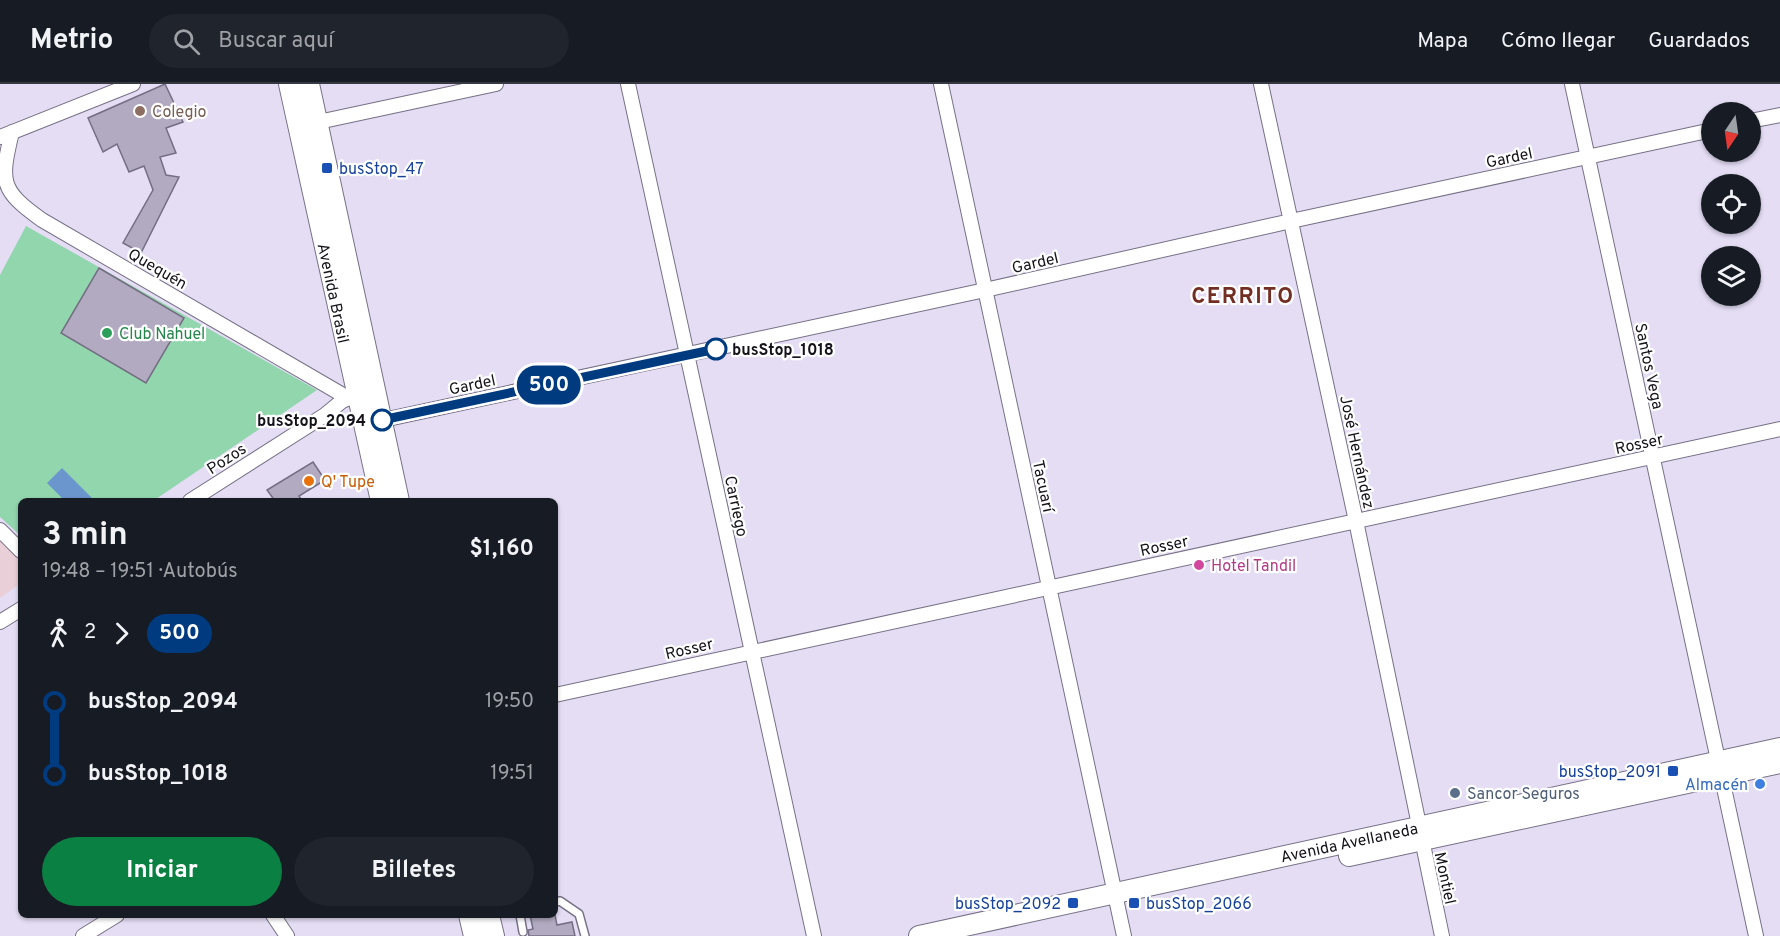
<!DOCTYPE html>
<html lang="es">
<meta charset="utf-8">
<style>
body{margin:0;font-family:Overpass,sans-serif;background:#20242c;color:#f1f3f6;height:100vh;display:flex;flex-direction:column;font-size:22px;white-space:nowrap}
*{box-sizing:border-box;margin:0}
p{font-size:20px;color:#9ea1a6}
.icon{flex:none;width:33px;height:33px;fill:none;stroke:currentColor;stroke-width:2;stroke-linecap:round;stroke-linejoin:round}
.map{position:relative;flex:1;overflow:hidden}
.details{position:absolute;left:18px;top:414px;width:540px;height:420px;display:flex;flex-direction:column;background:#171b24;border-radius:9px;box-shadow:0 2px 4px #0004}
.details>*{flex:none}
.badge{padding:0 12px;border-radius:20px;font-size:21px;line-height:39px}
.needle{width:39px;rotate:193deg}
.fabs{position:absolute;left:1701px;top:18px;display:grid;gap:12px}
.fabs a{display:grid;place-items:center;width:60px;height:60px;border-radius:50%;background:#171b24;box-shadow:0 2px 4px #0004;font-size:30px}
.map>.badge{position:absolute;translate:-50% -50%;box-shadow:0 0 0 3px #fff}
.legs{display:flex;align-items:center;gap:9px;height:66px;padding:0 24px;font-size:20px}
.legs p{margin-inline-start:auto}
.overview{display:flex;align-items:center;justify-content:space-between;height:102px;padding:0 24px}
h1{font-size:33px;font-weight:700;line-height:45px}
.button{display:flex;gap:12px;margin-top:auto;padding:12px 24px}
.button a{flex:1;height:69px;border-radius:36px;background:#0b8043;color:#fff;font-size:24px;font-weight:700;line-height:69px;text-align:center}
.button a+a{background:#20242c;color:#f1f3f6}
ul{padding:0 24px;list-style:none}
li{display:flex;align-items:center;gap:21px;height:72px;font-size:22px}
li i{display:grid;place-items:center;width:9px;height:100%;margin:0 8px;background:currentColor}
li i::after{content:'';width:15px;height:15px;margin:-8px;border:4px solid;border-radius:50%;background:#171b24}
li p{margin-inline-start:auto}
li:first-child i{background:linear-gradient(#0000 50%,currentColor 0)}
li:last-child i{background:linear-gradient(currentColor 50%,#0000 0)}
header{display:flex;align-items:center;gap:36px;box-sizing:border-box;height:84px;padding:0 30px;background:#171b24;border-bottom:2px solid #363941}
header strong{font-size:28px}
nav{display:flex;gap:33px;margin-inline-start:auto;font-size:21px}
.search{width:420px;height:54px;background:#20242c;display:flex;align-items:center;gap:15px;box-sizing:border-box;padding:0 21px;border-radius:33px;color:#9ea1a6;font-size:22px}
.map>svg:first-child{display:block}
</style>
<header>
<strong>Metrio</strong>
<div class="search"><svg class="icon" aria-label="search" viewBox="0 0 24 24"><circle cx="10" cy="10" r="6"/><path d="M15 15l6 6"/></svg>Buscar aquí</div>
<nav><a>Mapa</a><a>Cómo llegar</a><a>Guardados</a></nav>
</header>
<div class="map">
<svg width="1780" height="852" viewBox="0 0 1780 852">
<rect width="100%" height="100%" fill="#e4ddf4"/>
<path fill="#e9cfd8" d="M0,445L21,466V499L0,514Z"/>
<path fill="#92d6ad" d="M26,142L317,306L153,417H21V452L0,433V191Z"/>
<path fill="#6b95cd" d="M62,384L95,417H65L47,399Z"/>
<path fill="#b1aac0" stroke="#746e83" stroke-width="1.5" d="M165,0L183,38L166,44L176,69L160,73L166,91L179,93L141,169L123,159L153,106L144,82L129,88L117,60L103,68L88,34Z
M99,184L184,234L146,299L61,249Z
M313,378L325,396L299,412L302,417H275L267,406Z
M530,831H555L557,841L572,838L575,852H529L528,846L533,845Z"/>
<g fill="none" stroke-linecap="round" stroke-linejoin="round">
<g stroke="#777186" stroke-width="10">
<path id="lane" d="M555,818L560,817L579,830L585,852
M520,831L523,848"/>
</g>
<g stroke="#777186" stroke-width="16">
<path id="street" d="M628,0L814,852
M941,0L1124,852
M1261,0L1356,437L1442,852
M1572,0L1756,852
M1750,37L1780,31
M309,40L496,0
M12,48C0,98 0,106 42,136L348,314
M0,53L133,0
M374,338L985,206L1291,137L1712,46
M190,417L325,331L342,317L355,312
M0,446L21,467
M0,538L21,525
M555,611L1780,345
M273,831L287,852
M83,852L117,831"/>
</g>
<g stroke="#777186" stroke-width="22">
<path id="secondary" d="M289,0L381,417
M309,0L399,417
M1349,772L1780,679
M469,831L474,852
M489,831L494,852
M919,852L1780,664"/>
</g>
<use href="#lane" stroke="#fff" stroke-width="7"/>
<use href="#street" stroke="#fff" stroke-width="14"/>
<use href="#secondary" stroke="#fff" stroke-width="20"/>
</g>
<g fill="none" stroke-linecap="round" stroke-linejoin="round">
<g stroke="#fff" stroke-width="14">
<path id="line-1" d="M382,336L716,265"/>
</g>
<use href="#line-1" stroke="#003b80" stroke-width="9"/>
</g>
<circle fill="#8d6e63" stroke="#fff" stroke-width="2" cx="140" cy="27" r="6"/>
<g fill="#1a4fb4" stroke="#fff" stroke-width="2">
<rect x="321" y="78" width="12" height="12" rx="3"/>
<rect x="1667" y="681" width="12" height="12" rx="3"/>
<rect x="1067" y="813" width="12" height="12" rx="3"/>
<rect x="1128" y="813" width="12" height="12" rx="3"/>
</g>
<circle fill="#2e9e5b" stroke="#fff" stroke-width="2" cx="107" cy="249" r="6"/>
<g fill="#fff" stroke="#003b80" stroke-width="3">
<circle cx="716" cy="265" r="10"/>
<circle cx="382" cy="336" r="10"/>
</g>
<circle fill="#e8710a" stroke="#fff" stroke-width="2" cx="309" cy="397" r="6"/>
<circle fill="#d1479c" stroke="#fff" stroke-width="2" cx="1199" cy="481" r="6"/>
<circle fill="#3f7fe0" stroke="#fff" stroke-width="2" cx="1760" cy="700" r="6"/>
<circle fill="#5c6f8a" stroke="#fff" stroke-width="2" cx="1455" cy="709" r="6"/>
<g text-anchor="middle" stroke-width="4.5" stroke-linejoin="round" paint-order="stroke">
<g font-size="16" fill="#785e54" stroke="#fff" text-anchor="start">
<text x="152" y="33">Colegio</text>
</g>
<g font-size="16" fill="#15121a" stroke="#fff">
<text transform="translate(1509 73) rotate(-12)" y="6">Gardel</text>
<text transform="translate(1035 178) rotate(-13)" y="6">Gardel</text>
<text transform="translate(158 184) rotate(30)" y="6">Quequén</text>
<text transform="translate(334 209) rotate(78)" y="6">Avenida Brasil</text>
<text transform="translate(1650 282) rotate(78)" y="6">Santos Vega</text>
<text transform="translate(472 300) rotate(-12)" y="6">Gardel</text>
<text transform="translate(1639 359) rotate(-12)" y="6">Rosser</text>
<text transform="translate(1358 368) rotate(78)" y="6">José Hernández</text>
<text transform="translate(226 374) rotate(-33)" y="6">Pozos</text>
<text transform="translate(1044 402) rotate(78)" y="6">Tacuarí</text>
<text transform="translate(737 422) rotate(78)" y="6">Carriego</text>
<text transform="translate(1164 461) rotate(-12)" y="6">Rosser</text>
<text transform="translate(689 564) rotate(-13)" y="6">Rosser</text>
<text transform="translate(1349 758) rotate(-12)" y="6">Avenida Avellaneda</text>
<text transform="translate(1446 794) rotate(78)" y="6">Montiel</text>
</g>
<g font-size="16" fill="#164399" stroke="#fff" text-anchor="start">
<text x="339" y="90">busStop_47</text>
<text x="1661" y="693" text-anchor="end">busStop_2091</text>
<text x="1061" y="825" text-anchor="end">busStop_2092</text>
<text x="1146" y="825">busStop_2066</text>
</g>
<g font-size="16" fill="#27864d" stroke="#fff" text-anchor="start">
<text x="119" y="255">Club Nahuel</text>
</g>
<g font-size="16" font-weight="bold" fill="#15121a" stroke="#fff" text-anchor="start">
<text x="732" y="271">busStop_1018</text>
<text x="366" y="342" text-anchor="end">busStop_2094</text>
</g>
<g font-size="16" fill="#c56008" stroke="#fff" text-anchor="start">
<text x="321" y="403">Q' Tupe</text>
</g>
<g font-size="16" fill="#b23c85" stroke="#fff" text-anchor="start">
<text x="1211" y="487">Hotel Tandil</text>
</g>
<g font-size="16" fill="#366cbe" stroke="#fff" text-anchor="end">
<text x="1748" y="706">Almacén</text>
</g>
<g font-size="16" fill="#4e5e75" stroke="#fff" text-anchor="start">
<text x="1467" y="715">Sancor Seguros</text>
</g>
<g font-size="22" font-weight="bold" letter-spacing="1.5" fill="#732e24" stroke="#fff">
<text x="1243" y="219">CERRITO</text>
</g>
</g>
</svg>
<div class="fabs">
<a><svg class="needle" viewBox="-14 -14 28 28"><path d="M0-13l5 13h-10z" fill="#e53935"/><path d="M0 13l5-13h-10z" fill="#9ea1a6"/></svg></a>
<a><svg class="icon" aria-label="locate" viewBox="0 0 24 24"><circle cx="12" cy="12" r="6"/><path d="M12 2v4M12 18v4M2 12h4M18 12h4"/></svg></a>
<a><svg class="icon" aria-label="layers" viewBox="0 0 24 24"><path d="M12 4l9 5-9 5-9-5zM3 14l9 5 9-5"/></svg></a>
</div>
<b class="badge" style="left:549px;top:301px;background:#003b80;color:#fff">500</b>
<section class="details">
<div class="overview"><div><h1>3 min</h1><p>19:48 – 19:51 · Autobús</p></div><b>$1,160</b></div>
<div class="legs"><svg class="icon" aria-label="walk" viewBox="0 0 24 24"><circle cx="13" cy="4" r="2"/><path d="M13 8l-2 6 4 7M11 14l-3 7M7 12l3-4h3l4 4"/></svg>2<svg class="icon" aria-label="forward" viewBox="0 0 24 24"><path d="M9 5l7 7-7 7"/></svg><b class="badge" style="background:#003b80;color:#fff">500</b></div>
<ul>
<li><i style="color:#003b80"></i><b>busStop_2094</b><p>19:50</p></li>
<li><i style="color:#003b80"></i><b>busStop_1018</b><p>19:51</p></li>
</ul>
<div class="button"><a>Iniciar</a><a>Billetes</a></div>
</section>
</div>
